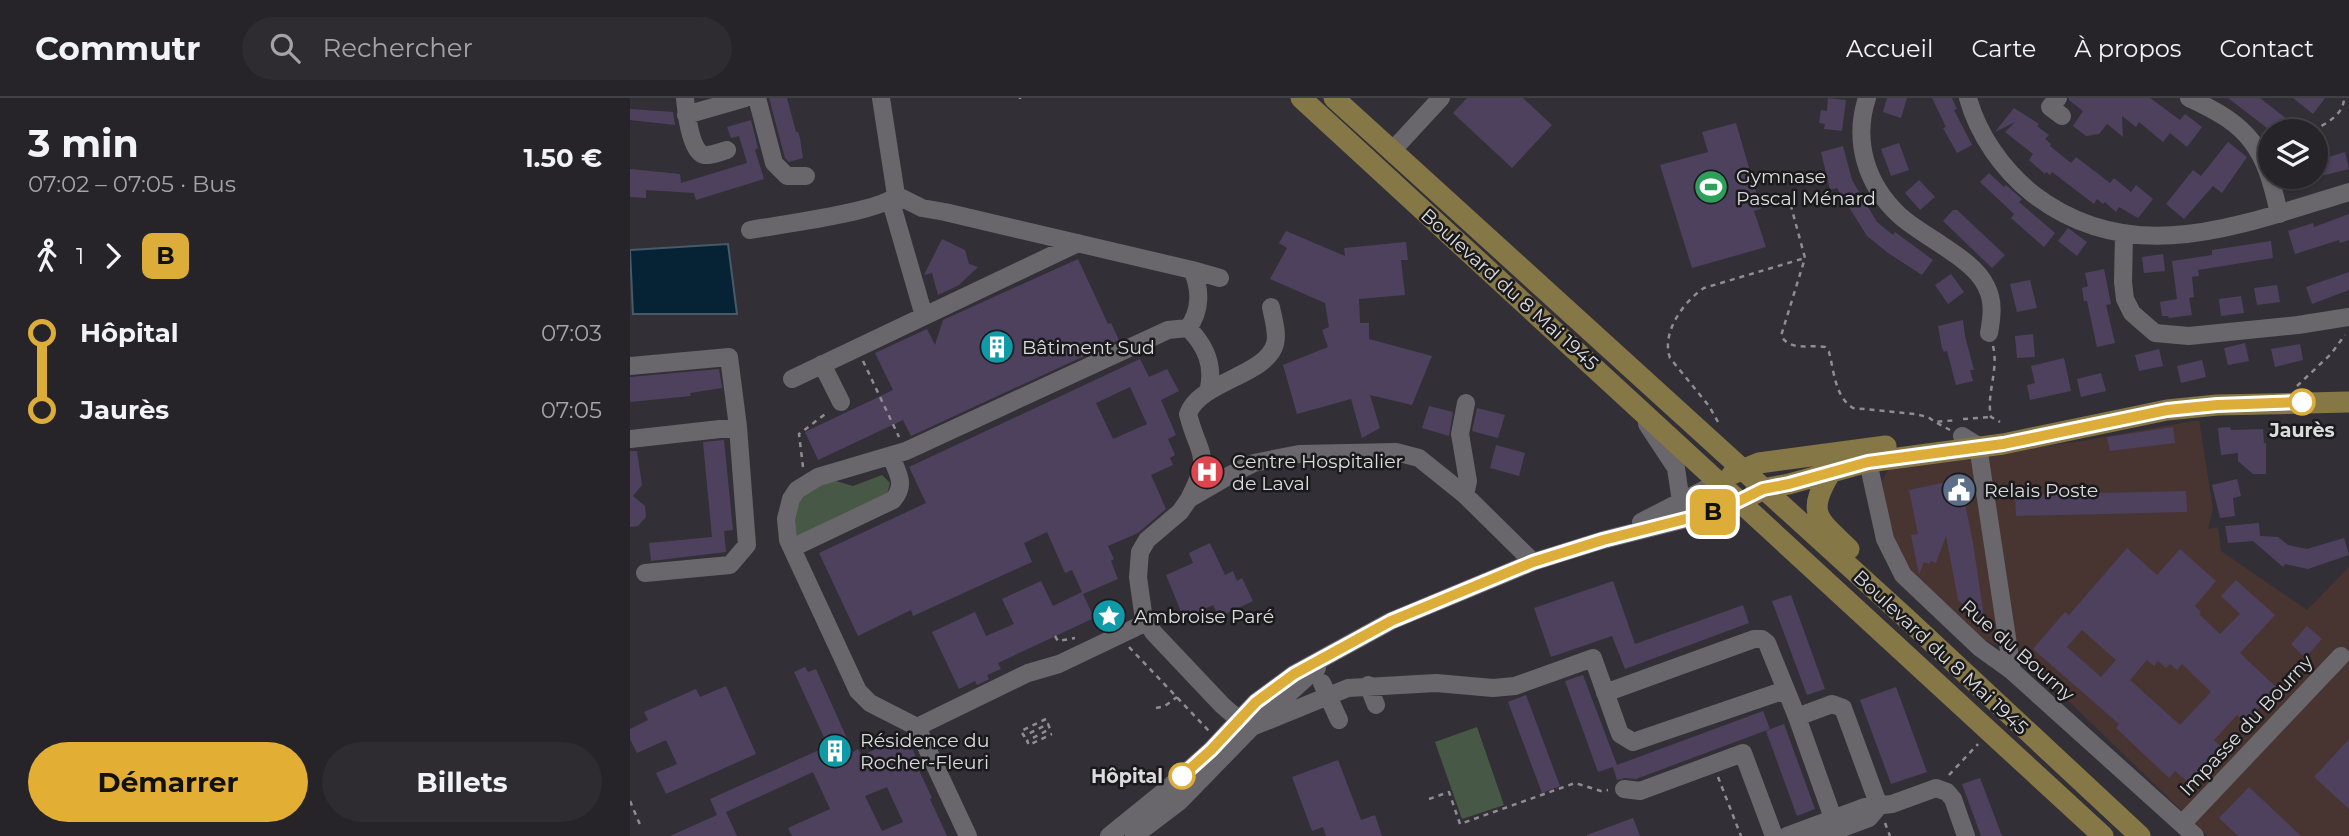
<!DOCTYPE html>
<html lang="fr">
<meta charset="utf-8">
<style>
body{margin:0;font-family:Montserrat,sans-serif;background:#2e2c30;color:#f1f3f6;height:100vh;display:flex;flex-direction:column;font-size:26px;white-space:nowrap}
*{box-sizing:border-box;margin:0}
p{font-size:23px;color:#a4a4a8}
.icon{flex:none;width:38px;height:38px;fill:none;stroke:currentColor;stroke-width:2;stroke-linecap:round;stroke-linejoin:round}
.map{position:relative;flex:1;overflow:hidden}
.drawer{display:flex;flex-direction:column;background:#262428;width:630px}
.drawer>*{flex:none}
.badge{padding:0 14px;border-radius:10px;font-size:24px;line-height:46px}
.tools{position:absolute;left:1628px;top:21px;display:grid;gap:14px}
.tools a{display:grid;place-items:center;width:70px;height:70px;border-radius:50%;background:#262428;box-shadow:0 2px 5px #0004,0 0 0 2px #424145;font-size:35px}
.map>.badge{position:absolute;translate:-50% -50%;box-shadow:0 0 0 4px #fff}
.legs{display:flex;align-items:center;gap:10px;height:77px;padding:0 28px;font-size:23px}
.legs p{margin-inline-start:auto}
.overview{display:flex;align-items:center;justify-content:space-between;height:119px;padding:0 28px}
h1{font-size:38px;font-weight:700;line-height:52px}
.cta{display:flex;gap:14px;margin-top:auto;padding:14px 28px}
.cta a{flex:1;height:80px;border-radius:42px;background:#e2ae34;color:#111;font-size:28px;font-weight:700;line-height:80px;text-align:center}
.cta a+a{background:#2e2c30;color:#f1f3f6}
ul{padding:0 28px;list-style:none}
li{display:flex;align-items:center;gap:24px;height:77px;font-size:26px}
li i{display:grid;place-items:center;width:10px;height:100%;margin:0 9px;background:currentColor}
li i::after{content:'';width:18px;height:18px;margin:-9px;border:5px solid;border-radius:50%;background:#262428}
li p{margin-inline-start:auto}
li:first-child i{background:linear-gradient(#0000 50%,currentColor 0)}
li:last-child i{background:linear-gradient(currentColor 50%,#0000 0)}
header{display:flex;align-items:center;gap:42px;box-sizing:border-box;height:98px;padding:0 35px;background:#262428;border-bottom:2px solid #424145}
header strong{font-size:33px}
nav{display:flex;gap:38px;margin-inline-start:auto;font-size:24px}
.search{width:490px;height:63px;background:#2e2c30;display:flex;align-items:center;gap:18px;box-sizing:border-box;padding:0 24px;border-radius:38px;color:#a4a4a8;font-size:26px}
main{display:flex;flex:1;min-height:0}
.map>svg:first-child{display:block}
</style>
<header>
<strong>Commutr</strong>
<div class="search"><svg class="icon" aria-label="search" viewBox="0 0 24 24"><circle cx="10" cy="10" r="6"/><path d="M15 15l6 6"/></svg>Rechercher</div>
<nav><a>Accueil</a><a>Carte</a><a>À propos</a><a>Contact</a></nav>
</header>
<main>
<section class="drawer">
<div class="overview"><div><h1>3 min</h1><p>07:02 – 07:05 · Bus</p></div><b>1.50 €</b></div>
<div class="legs"><svg class="icon" aria-label="walk" viewBox="0 0 24 24"><circle cx="13" cy="4" r="2"/><path d="M13 8l-2 6 4 7M11 14l-3 7M7 12l3-4h3l4 4"/></svg>1<svg class="icon" aria-label="forward" viewBox="0 0 24 24"><path d="M9 5l7 7-7 7"/></svg><b class="badge" style="background:#ddad3a;color:#111">B</b></div>
<ul>
<li><i style="color:#ddad3a"></i><b>Hôpital</b><p>07:03</p></li>
<li><i style="color:#ddad3a"></i><b>Jaurès</b><p>07:05</p></li>
</ul>
<div class="cta"><a>Démarrer</a><a>Billets</a></div>
</section>
<div class="map">
<svg width="1719" height="738" viewBox="0 0 1719 738">
<rect width="100%" height="100%" fill="#323036"/>
<path fill="#483430" d="M1569,322L1583,411L1578,431L1588,429L1591,453L1677,512L1719,469V738H1578L1394,560L1348,539L1292,485L1276,466L1259,427L1252,383L1259,370L1452,343Z"/>
<path fill="#485846" d="M252,377L260,385L257,397L170,439L165,437C163,400 169,400 199,381L223,388Z
M847,629L874,707L832,721L805,644Z"/>
<path fill="#062235" stroke="#465a68" stroke-width="2" d="M98,146L107,216H3L0,152Z"/>
<path fill="#4e415e" fill-rule="evenodd" d="M139,0H157L166,34H168L170,40L173,60L159,64L155,60Z
M837,0H893L922,27L882,70L823,15Z
M1198,0L1216,2L1212,33L1194,31L1195,26L1189,25L1191,12L1197,13Z
M1257,0H1277L1271,20L1253,14Z
M1302,0H1322L1327,11L1324,12L1342,47L1327,55L1313,30L1316,29Z
M1439,0H1520L1550,22L1555,16L1572,29L1557,49L1540,35L1533,44L1509,24L1506,29L1492,18L1493,39L1477,26L1469,36L1456,38L1443,28L1453,13L1439,2Z
M1598,0H1630L1662,25L1655,33H1641Z
M1663,0H1695L1683,16Z
M1384,10L1409,26L1407,28L1419,37L1415,41L1421,46L1420,48L1441,65L1446,59L1480,85L1484,80L1501,94L1506,87L1523,101L1508,120L1489,109L1486,114L1475,104L1473,106L1467,101L1464,106L1422,74L1420,77L1416,74L1415,76L1399,62L1403,56L1375,34L1385,24L1365,34Z
M0,11L43,14L45,27L0,22Z
M121,22L128,50L125,52L134,81L66,102L64,95L16,92V100L0,99V71L50,76L51,85L117,65L109,38L101,40L97,29Z
M1106,25L1131,111L1124,113L1136,149L1062,170L1030,67L1078,54L1072,34Z
M1598,44L1617,59L1592,95L1583,88L1554,121L1536,106L1563,72L1571,78Z
M1269,45L1279,72L1261,78L1251,51Z
M1213,48L1222,82L1247,124L1263,137L1265,134L1303,162L1292,177L1258,155L1237,138L1207,90L1200,92L1191,54Z
M1715,54L1719,71L1687,79L1685,66L1692,63V61Z
M1359,75L1374,89L1376,87L1392,101L1389,104L1425,135L1414,149L1381,120L1384,116L1350,84Z
M1289,82L1305,99L1290,112L1275,95Z
M1323,112H1327L1375,157L1362,170L1313,123Z
M1719,116V142L1710,145L1709,142L1665,156L1658,133L1683,125L1684,129Z
M1438,130L1457,144L1447,158L1428,143Z
M656,133L715,158L714,150L776,144L778,162H771L775,197L729,201L730,225H739V241L802,258L782,307L740,297L750,330L732,340L721,301L667,316L653,267L698,249L692,232L699,229L695,205L640,181L657,150L649,145Z
M312,141L335,152L339,166L348,169L329,187L308,197L302,175L294,177Z
M1641,143L1643,160L1568,172L1569,178L1562,179L1564,199L1559,200L1562,217L1539,220L1538,218H1532L1530,204L1547,201L1542,163L1582,157V152Z
M1533,156L1535,173L1514,175L1512,159Z
M448,161L478,226L481,225L489,242L281,338L273,322L188,362L175,334L263,292L245,255L297,231L305,247L313,222Z
M1474,171L1481,206L1476,207L1485,245L1467,249L1457,203H1454L1452,190L1458,188L1455,175Z
M1719,174V192L1682,206L1676,189Z
M1321,176L1334,194L1318,206L1305,187Z
M1400,182L1407,210L1387,214L1380,186Z
M1647,187L1650,204L1627,207L1624,190Z
M1611,198L1614,215L1591,218L1589,201Z
M1333,222L1335,238L1344,272H1340L1343,283L1326,287L1317,253L1314,254L1312,250L1308,228Z
M1403,236L1405,259L1387,260L1385,238Z
M1615,245L1619,263L1598,267L1594,250Z
M1670,246L1673,262L1645,269L1641,251Z
M1529,251L1533,268L1509,273L1505,257Z
M1434,260L1441,293L1400,302L1397,287L1405,285L1401,268Z
M510,261L519,279L537,271L549,293L531,302L546,337L538,341L545,357L540,360L543,367L521,377L536,411L508,435L478,448L484,461L481,463L488,481L453,496L464,520L368,565L371,571L357,577L359,581L347,587L345,583L329,591L302,534L345,514L356,538L384,526L372,501L411,483L423,508L452,494L442,472L435,475L417,434L394,445L402,464L283,518L281,512L228,538L189,455L296,405L279,369ZM500,289L517,326L483,341L466,305Z
M1572,262L1576,279L1551,285L1547,268Z
M89,271L92,290L60,295L61,298L0,304V279Z
M1471,275L1476,293L1451,299L1447,281Z
M799,308L823,314L819,338L792,330Z
M847,310L875,317L868,340L842,333Z
M1543,329L1545,345L1480,353L1477,339Z
M1600,329L1601,332L1633,331L1634,345H1636V376H1623L1608,363V355L1591,357L1588,330Z
M94,342L103,432L94,433L96,454L21,463L19,445L82,439L73,344Z
M866,347L895,355L889,378L860,370Z
M0,353H7L12,387L3,398L15,408L16,419L8,428L0,429Z
M1330,381L1343,445L1355,525L1328,502L1316,438L1306,465L1301,463L1299,466L1294,464L1289,477L1281,437L1288,436L1279,392Z
M1607,381L1611,398L1603,400L1605,418L1590,420L1582,387Z
M1556,393L1557,414L1386,418L1385,397Z
M1629,425L1630,438L1648,439L1658,447L1677,451L1714,440L1719,457L1678,471L1655,466L1653,469L1623,443L1598,445L1595,428Z
M580,445L595,477L603,473L607,483L612,480L623,503L589,519L583,507L554,521L536,477L563,465L559,455Z
M1497,450L1527,477L1550,451L1586,483L1565,508L1571,514L1569,516L1590,536L1610,516L1591,498L1606,482L1645,517L1610,555L1647,590L1615,625L1607,617L1584,642L1592,650L1559,685L1545,673L1539,680L1486,630L1489,626L1403,551L1435,514L1439,517ZM1452,532L1486,562L1471,579L1437,549ZM1517,562L1524,568L1528,563L1536,570L1540,566L1547,572L1552,566L1581,594L1550,627L1500,582Z
M983,483L1005,546L1113,507L1119,525L995,571L982,538L921,559L904,510Z
M1161,497L1195,591L1177,597L1142,503Z
M1677,528L1692,541L1675,560L1661,546Z
M175,569L178,574L186,571L223,654L228,651L232,658L273,637L276,644L278,642L289,665L286,666L302,700L300,701L317,738H162L158,730L200,711L183,674L96,714L107,738H40L87,717L80,701L198,648L164,574ZM257,689L273,724L252,733L235,698Z
M953,577L987,667L1133,613L1140,631L1006,681L995,680L987,682L983,669L968,674L935,583Z
M96,588L126,656L36,696L26,675L47,666L36,642L7,655L0,641V631L18,622L14,614L66,591L70,599Z
M1266,589L1297,674L1261,686L1230,602Z
M896,597L930,688L912,695L878,604Z
M1154,626L1185,711L1167,718L1136,633Z
M1719,641V711L1684,679Z
M708,662L731,722L745,717L752,738H696L693,729L682,733L662,679Z
M1350,680L1372,738H1351L1332,686Z
M1619,689L1671,738H1608L1589,720Z
M1003,720L1010,738H957V737Z"/>
<g fill="none" stroke-linecap="round" stroke-linejoin="round">
<path stroke="#8f8d91" stroke-width="2.5" stroke-dasharray="5 5" stroke-linecap="butt" d="M390,1V0
M1683,33C1696,25 1714,17 1714,0
M1158,97L1175,160L1151,238C1162,254 1178,246 1195,249L1199,254C1204,273 1205,299 1223,310L1285,316L1298,319L1305,324L1327,322
M1363,248C1369,272 1356,296 1361,319L1370,324
M233,263L269,339
M1667,288L1701,256L1715,237
M1333,321L1361,319
M1088,324L1079,308L1040,260C1031,235 1053,204 1074,190L1175,160
M1307,325L1320,332
M173,369L169,336L198,314
M425,538L428,543L445,540
M499,549L579,633
M526,610L535,608L547,599
M416,621L391,633L394,638L418,626L420,631L397,643L399,647L422,636
M1319,677L1348,646
M1088,679L1111,738
M799,701L819,694L830,726L945,685L971,693L978,692
M0,703L11,729
M1255,725L1260,738"/>
<path stroke="#69676c" stroke-width="18" d="M55,0C56,12 60,54 74,57C81,58 90,54 97,52
M127,0L144,65L157,78H176
M251,0L266,97L292,110L315,114L562,172C571,191 571,213 558,230
M1237,0C1223,43 1236,86 1269,117C1282,129 1299,138 1313,148C1328,158 1348,171 1356,188C1364,203 1362,219 1359,235
M1338,0C1348,37 1373,72 1403,96C1503,173 1612,126 1719,94
M1428,0L1420,9L1432,18
M1559,0C1621,28 1635,50 1649,116
M56,17L115,0
M762,53L811,0
M261,104L294,218
M120,132C146,127 253,114 266,97
M1494,137L1493,184L1495,201L1502,215L1525,235L1559,238L1668,227L1719,219
M562,172L590,180
M192,266L211,304
M0,268L99,259L108,329L117,447L100,467L15,475
M162,281L448,145
M1017,326L1046,370L1051,404
M1332,338L1348,348L1382,573
M0,341L108,329
M1238,364L1255,441L1273,477L1350,550L1382,573L1565,738
M835,397L838,383L830,336L836,305
M559,401C583,354 569,360 558,316C570,283 636,278 645,246C648,235 643,220 641,209
M1011,424L1089,384
M162,450L263,402C277,386 267,375 261,358
M692,585L709,622
M738,587L746,607
M975,595L1124,541H1132L1137,545L1167,619
M287,629L398,575L429,566L517,524
M622,629L608,621L592,607L523,534L513,515L508,479L510,454L517,442L550,414L559,401L602,376L624,365L669,356L766,354L789,360L835,397L903,464
M622,629L718,590L806,585L863,590L885,588L963,560L990,636L1003,644L1155,592
M994,691L1010,693L1113,655L1144,738
M1203,720L1167,619L1202,606L1213,610L1249,708
M1552,726L1711,558
M338,738L287,629L240,605L228,593L158,442L156,421L161,401L167,392L188,379L276,353L538,232L558,230C576,248 585,268 578,294
M479,738L537,691L581,652L626,604L664,576L761,523L903,464L973,442L1080,415L1110,404
M504,738L550,703L622,629L687,570
M1157,738L1235,709L1262,706L1306,690L1317,694L1323,701L1336,738
M1191,738L1239,720L1249,708"/>
<path stroke="#857746" stroke-width="21" d="M671,0L1473,738
M704,0L1276,520L1510,738
M1201,374C1175,416 1188,421 1219,451
M1102,376L1129,365L1256,348
M1124,396L1133,391L1159,386L1238,364L1373,346L1537,312L1587,307L1719,304"/>
</g>
<g fill="none" stroke-linecap="round" stroke-linejoin="round">
<g stroke="#fff" stroke-width="16">
<path id="line-1" d="M552,678L581,652L626,604L664,576L761,523L903,464L973,442L1091,412L1133,391L1159,386L1238,364L1373,346L1537,312L1587,307L1672,304"/>
</g>
<use href="#line-1" stroke="#ddad3a" stroke-width="10"/>
</g>
<defs>
<g id="stadium-disc" transform="scale(1.75)"><circle r="9.5" fill="#2e9e5b" stroke="#1a191b"/><path d="M0-5a6.5 5 0 1 0 0 10a6.5 5 0 1 0 0-10ZM-3.5-1.8h7v3.6h-7Z" fill="#fff"/></g>
<g id="building-disc" transform="scale(1.75)"><circle r="9.5" fill="#0f9aa8" stroke="#1a191b"/><path d="M-4-6H4V6H1V3H-1V6H-4ZM-2.5-4.3h1.7v1.8h-1.7ZM.8-4.3h1.7v1.8H.8ZM-2.5-1h1.7V.8h-1.7ZM.8-1h1.7V.8H.8Z" fill="#fff"/></g>
<g id="hospital-disc" transform="scale(1.75)"><circle r="9.5" fill="#e0444e" stroke="#1a191b"/><path d="M-5-5h3v3.5h4V-5h3V5h-3V1.5h-4V5h-3Z" fill="#fff"/></g>
<g id="civic-disc" transform="scale(1.75)"><circle r="9.5" fill="#5c6f8a" stroke="#1a191b"/><path d="M-.6-6.5H3V-4.5H.6V-3L4-1V1h2V6H-6V1h2V-1L-.6-3ZM-1.2 2.5V6h2.4V2.5Z" fill="#fff"/></g>
<g id="sight-disc" transform="scale(1.75)"><circle r="9.5" fill="#0f9aa8" stroke="#1a191b"/><path d="M0-6L1.8-2.2L6-1.7L2.9 1.2L3.7 5.4L0 3.3L-3.7 5.4L-2.9 1.2L-6-1.7L-1.8-2.2Z" fill="#fff"/></g>
</defs>
<g fill-rule="evenodd">
<use href="#stadium-disc" x="1081" y="89"/>
<use href="#building-disc" x="367" y="249"/>
<use href="#hospital-disc" x="577" y="374"/>
<use href="#civic-disc" x="1329" y="392"/>
<use href="#sight-disc" x="479" y="518"/>
<use href="#building-disc" x="205" y="653"/>
</g>
<g fill="#fff" stroke="#ddad3a" stroke-width="3.5">
<circle cx="1672" cy="304" r="12"/>
<circle cx="552" cy="678" r="12"/>
</g>
<g text-anchor="middle" stroke-width="5" stroke-linejoin="round" paint-order="stroke">
<g font-size="19" fill="#dcdbde" stroke="#1a191b" text-anchor="start">
<text x="1106" y="85">Gymnase<tspan x="1106" dy="22">Pascal Ménard</tspan></text>
<text x="392" y="256">Bâtiment Sud</text>
<text x="602" y="370">Centre Hospitalier<tspan x="602" dy="22">de Laval</tspan></text>
<text x="1354" y="399">Relais Poste</text>
<text x="504" y="525">Ambroise Paré</text>
<text x="230" y="649">Résidence du<tspan x="230" dy="22">Rocher-Fleuri</tspan></text>
</g>
<g font-size="19" fill="#dcdbde" stroke="#1a191b">
<text transform="translate(880 191) rotate(42)" y="7">Boulevard du 8 Mai 1945</text>
<text transform="translate(1388 552) rotate(41)" y="7">Rue du Bourny</text>
<text transform="translate(1311 554) rotate(43)" y="7">Boulevard du 8 Mai 1945</text>
<text transform="translate(1616 627) rotate(-47)" y="7">Impasse du Bourny</text>
</g>
<g font-size="19" font-weight="bold" fill="#dcdbde" stroke="#1a191b">
<text x="1672" y="339">Jaurès</text>
<text x="533" y="685" text-anchor="end">Hôpital</text>
</g>
</g>
</svg>
<div class="tools">
<a><svg class="icon" aria-label="layers" viewBox="0 0 24 24"><path d="M12 4l9 5-9 5-9-5zM3 14l9 5 9-5"/></svg></a>
</div>
<b class="badge" style="left:1083px;top:414px;background:#ddad3a;color:#111">B</b>
</div>
</main>
